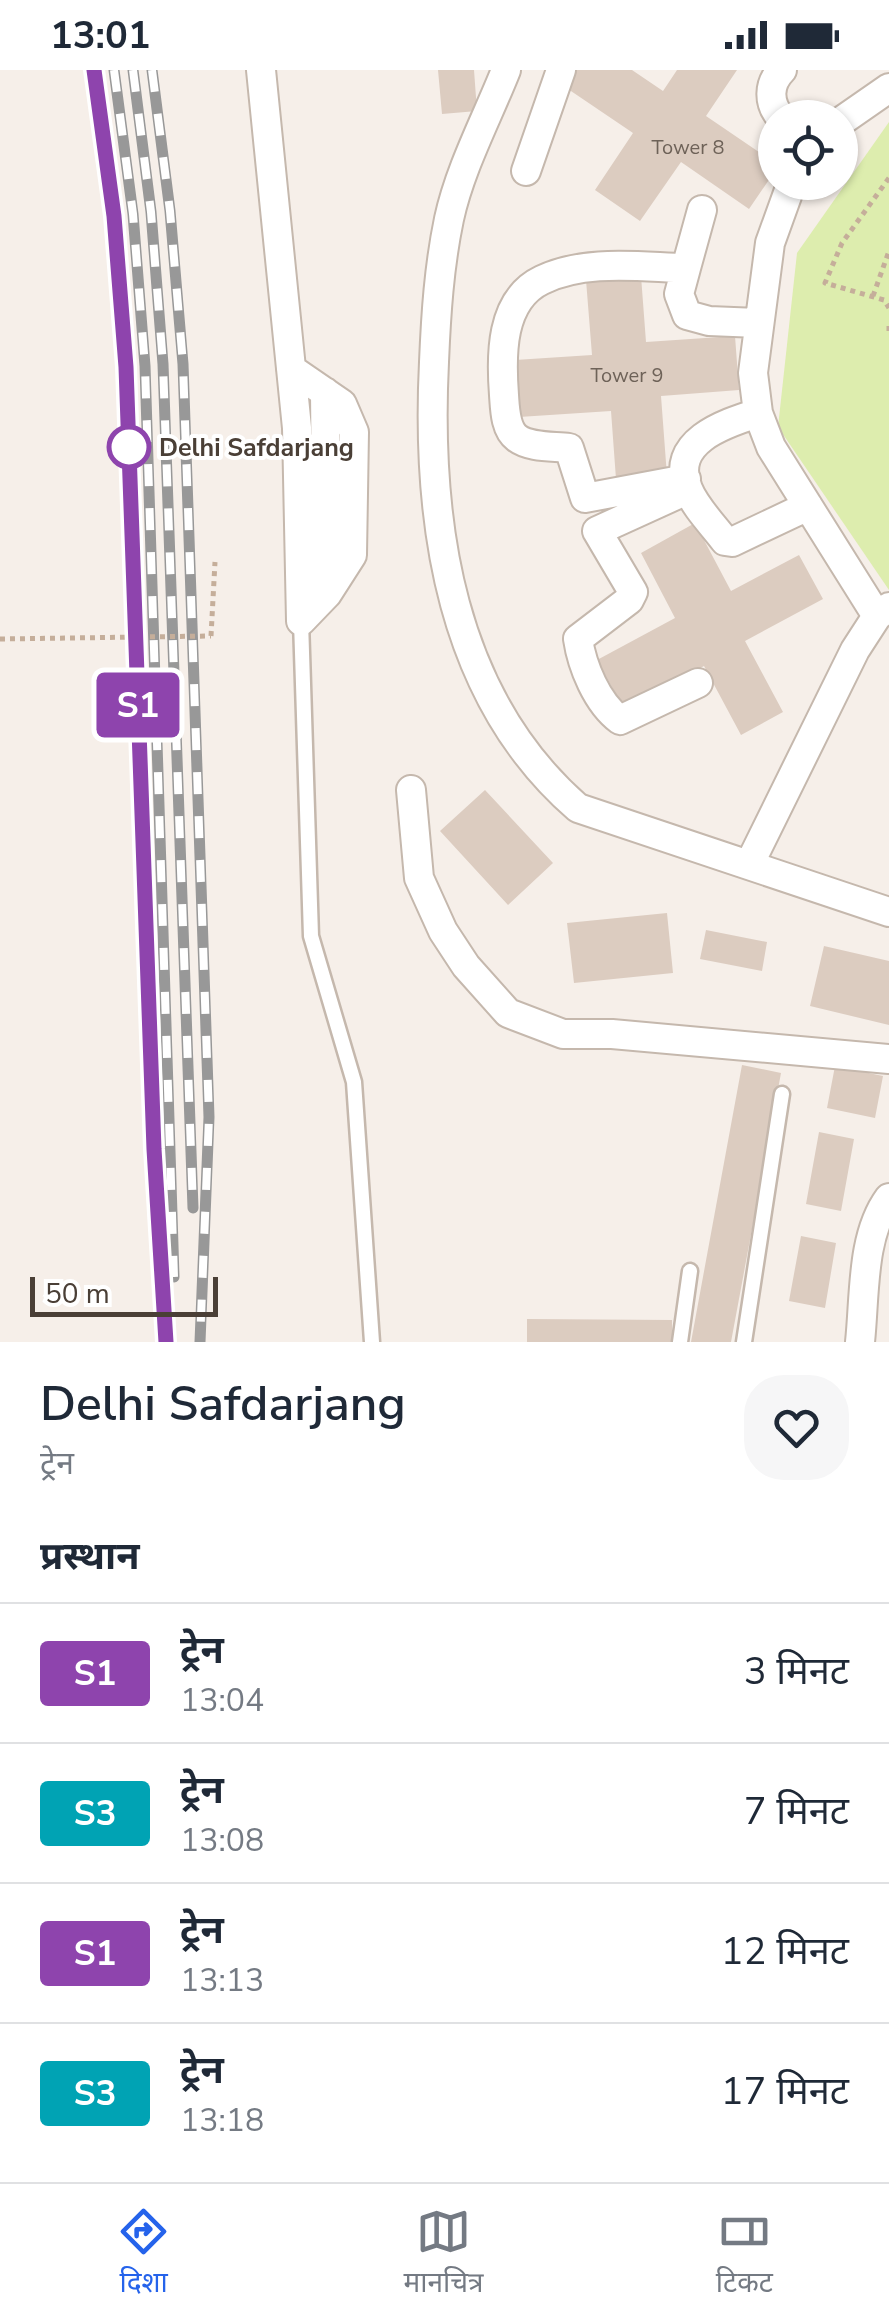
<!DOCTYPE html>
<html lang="hi">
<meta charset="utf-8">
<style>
body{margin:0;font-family:"Nunito Sans","Noto Sans Devanagari",sans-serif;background:#f6f6f7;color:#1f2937;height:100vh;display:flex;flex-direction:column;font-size:38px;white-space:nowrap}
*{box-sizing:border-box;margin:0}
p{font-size:32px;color:#747a83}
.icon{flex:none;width:55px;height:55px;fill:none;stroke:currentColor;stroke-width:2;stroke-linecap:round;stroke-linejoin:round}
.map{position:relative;height:1272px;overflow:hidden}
.side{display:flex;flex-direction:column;background:#fff;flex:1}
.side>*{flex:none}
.badge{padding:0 20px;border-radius:8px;font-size:35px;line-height:65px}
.controls{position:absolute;left:758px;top:30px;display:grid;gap:20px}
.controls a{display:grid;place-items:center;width:100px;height:100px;border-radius:50%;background:#fff;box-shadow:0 2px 8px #0004;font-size:50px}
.scale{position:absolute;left:30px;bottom:25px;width:188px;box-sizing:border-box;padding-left:10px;border:5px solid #4a3f36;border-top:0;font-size:28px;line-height:35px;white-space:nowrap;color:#4a3f36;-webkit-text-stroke:8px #fff;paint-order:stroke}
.map>.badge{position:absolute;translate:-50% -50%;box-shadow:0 0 0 5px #fff}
h2{padding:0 40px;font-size:38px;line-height:90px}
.round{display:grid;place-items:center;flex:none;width:105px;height:105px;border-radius:40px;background:#f6f6f7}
.summary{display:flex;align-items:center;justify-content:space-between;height:170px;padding:0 40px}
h1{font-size:48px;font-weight:600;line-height:75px}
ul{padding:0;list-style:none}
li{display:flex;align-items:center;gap:30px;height:140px;padding:0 40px;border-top:2px solid #e0e1e3}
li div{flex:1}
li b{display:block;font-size:38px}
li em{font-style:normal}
li .badge{min-width:110px;font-weight:700;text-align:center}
.status{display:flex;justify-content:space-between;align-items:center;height:70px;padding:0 50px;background:#fff;direction:ltr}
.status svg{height:28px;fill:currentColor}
.dock{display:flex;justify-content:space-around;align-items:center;height:140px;border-top:2px solid #e0e1e3;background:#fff;font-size:28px;color:#747a83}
.dock a{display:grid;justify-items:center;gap:5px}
.dock .current{color:#2563eb}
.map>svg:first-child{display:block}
</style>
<div class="status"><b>13:01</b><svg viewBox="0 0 49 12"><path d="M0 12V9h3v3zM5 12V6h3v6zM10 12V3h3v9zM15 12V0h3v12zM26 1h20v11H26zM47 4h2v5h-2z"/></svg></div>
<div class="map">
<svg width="889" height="1272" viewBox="0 0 889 1272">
<rect width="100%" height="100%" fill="#f6efe9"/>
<path fill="#ddedae" d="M889,52V520L778,357L797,183Z"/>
<path fill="#dcccc0" d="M438,0H474L477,41L442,44Z
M576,0H632L663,21L677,0H737L706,46L775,93V101L749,139L681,92L640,151L595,120L633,63L565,17Z
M641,206L646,272L735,266L739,320L661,326L667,406L616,409L611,341L519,347L515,290L592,285L586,210Z
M695,453L731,521L799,485L823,529L745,571L783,642L741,665L704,596L624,639L597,590L675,548L641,483Z
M485,720L553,793L508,835L440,761Z
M667,843L673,903L574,913L567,853Z
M706,860L767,872L762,901L700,889Z
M824,876L889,891V955L810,936Z
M742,995L781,1003L731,1272H691Z
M835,996L883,1006L875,1048L827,1038Z
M819,1062L854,1069L841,1141L806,1134Z
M801,1166L836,1173L825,1238L789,1231Z
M527,1249L672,1250V1272H527Z"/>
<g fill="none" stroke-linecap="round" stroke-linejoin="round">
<g stroke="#c5b8ad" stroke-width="19">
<path id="lane" d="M301,551L311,866L354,1012L372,1272
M680,1272L690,1201
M744,1272L782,1024"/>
</g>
<g stroke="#c5b8ad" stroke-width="32">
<path id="street" d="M261,0L297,358L301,551
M506,0C487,48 460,98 449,149C439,197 436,244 434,292C426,453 450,627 578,738L889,842
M781,48C768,33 768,14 782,0
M840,52L889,18
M526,101L561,0
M792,112L770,173L753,303L758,343L771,377L877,546
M686,198L679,224L687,245L709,251L758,253
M291,299L342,334L354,362L352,485L327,524L301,551
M325,322L327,524
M758,343C723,354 669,372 688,419C695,437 713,455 725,471L732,472L808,436
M686,409L585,428L569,378C554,376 530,378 517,368C505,359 505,339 504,325C501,286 500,230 542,210C585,189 640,197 686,198L702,140
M687,420L597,461L633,522L629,530L578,569C582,596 597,633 620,650L698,613
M411,720L419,808L443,861L466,896L508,943L563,964H612L889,989
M749,795L855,580L877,546L889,537
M860,1272C865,1226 861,1166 889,1128"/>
</g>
<path stroke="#c5ae9a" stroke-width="5" stroke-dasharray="5 5" stroke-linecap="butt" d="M889,108L842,173L825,213L884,230L889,238
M873,226L889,181
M889,256V265
M211,566L215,492"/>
<use href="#lane" stroke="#fff" stroke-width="14"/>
<use href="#street" stroke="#fff" stroke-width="28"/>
<g stroke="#989898" stroke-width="11">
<path id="rail" d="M94,0L113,146L126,297L154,1079L166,1272
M114,0L133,144L145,296L174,1207
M133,0L151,142L163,294L193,1138
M152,0L170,141L183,294L209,1047L200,1272"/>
</g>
<use href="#rail" stroke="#fff" stroke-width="8" stroke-dasharray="22" stroke-linecap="butt"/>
<path stroke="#c5ae9a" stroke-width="5" stroke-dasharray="5 5" stroke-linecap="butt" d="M0,569L211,566"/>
</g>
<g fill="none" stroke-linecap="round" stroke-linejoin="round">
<g stroke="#fff" stroke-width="22">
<path id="line" d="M94,0L114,146L126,297L154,1079L166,1272"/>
</g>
<use href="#line" stroke="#8e44ad" stroke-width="15"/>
</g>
<circle fill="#fff" stroke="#8e44ad" stroke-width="5" cx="129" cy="377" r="20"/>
<g text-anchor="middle" stroke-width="8" stroke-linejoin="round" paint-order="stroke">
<g font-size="20" fill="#6e6258">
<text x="688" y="84">Tower 8</text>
<text x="627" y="312">Tower 9</text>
</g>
<g font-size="25" font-weight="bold" fill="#4a3f36" stroke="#fff" text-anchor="start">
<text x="159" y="386">Delhi Safdarjang</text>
</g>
</g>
</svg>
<div class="controls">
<a><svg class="icon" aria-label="locate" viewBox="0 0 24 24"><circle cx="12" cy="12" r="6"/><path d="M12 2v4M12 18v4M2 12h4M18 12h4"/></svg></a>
</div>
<div class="scale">50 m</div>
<b class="badge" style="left:138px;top:635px;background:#8e44ad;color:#fff">S1</b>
</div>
<section class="side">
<div class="summary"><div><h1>Delhi Safdarjang</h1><p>ट्रेन</p></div><a class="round"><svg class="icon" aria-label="heart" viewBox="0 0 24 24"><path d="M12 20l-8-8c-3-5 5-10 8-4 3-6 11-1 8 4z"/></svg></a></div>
<h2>प्रस्थान</h2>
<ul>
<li><span class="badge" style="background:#8e44ad;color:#fff">S1</span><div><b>ट्रेन</b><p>13:04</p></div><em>3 मिनट</em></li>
<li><span class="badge" style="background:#00a3b4;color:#fff">S3</span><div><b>ट्रेन</b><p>13:08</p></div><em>7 मिनट</em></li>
<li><span class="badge" style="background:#8e44ad;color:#fff">S1</span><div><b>ट्रेन</b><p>13:13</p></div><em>12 मिनट</em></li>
<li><span class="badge" style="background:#00a3b4;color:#fff">S3</span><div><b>ट्रेन</b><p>13:18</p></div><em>17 मिनट</em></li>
</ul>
</section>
<nav class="dock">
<a class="current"><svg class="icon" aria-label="directions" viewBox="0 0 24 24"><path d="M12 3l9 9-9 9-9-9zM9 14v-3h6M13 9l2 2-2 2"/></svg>दिशा</a>
<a><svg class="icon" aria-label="map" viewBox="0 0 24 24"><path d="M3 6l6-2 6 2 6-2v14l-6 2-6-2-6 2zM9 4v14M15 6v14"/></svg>मानचित्र</a>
<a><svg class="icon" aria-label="tickets" viewBox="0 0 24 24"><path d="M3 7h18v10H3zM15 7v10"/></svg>टिकट</a>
</nav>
